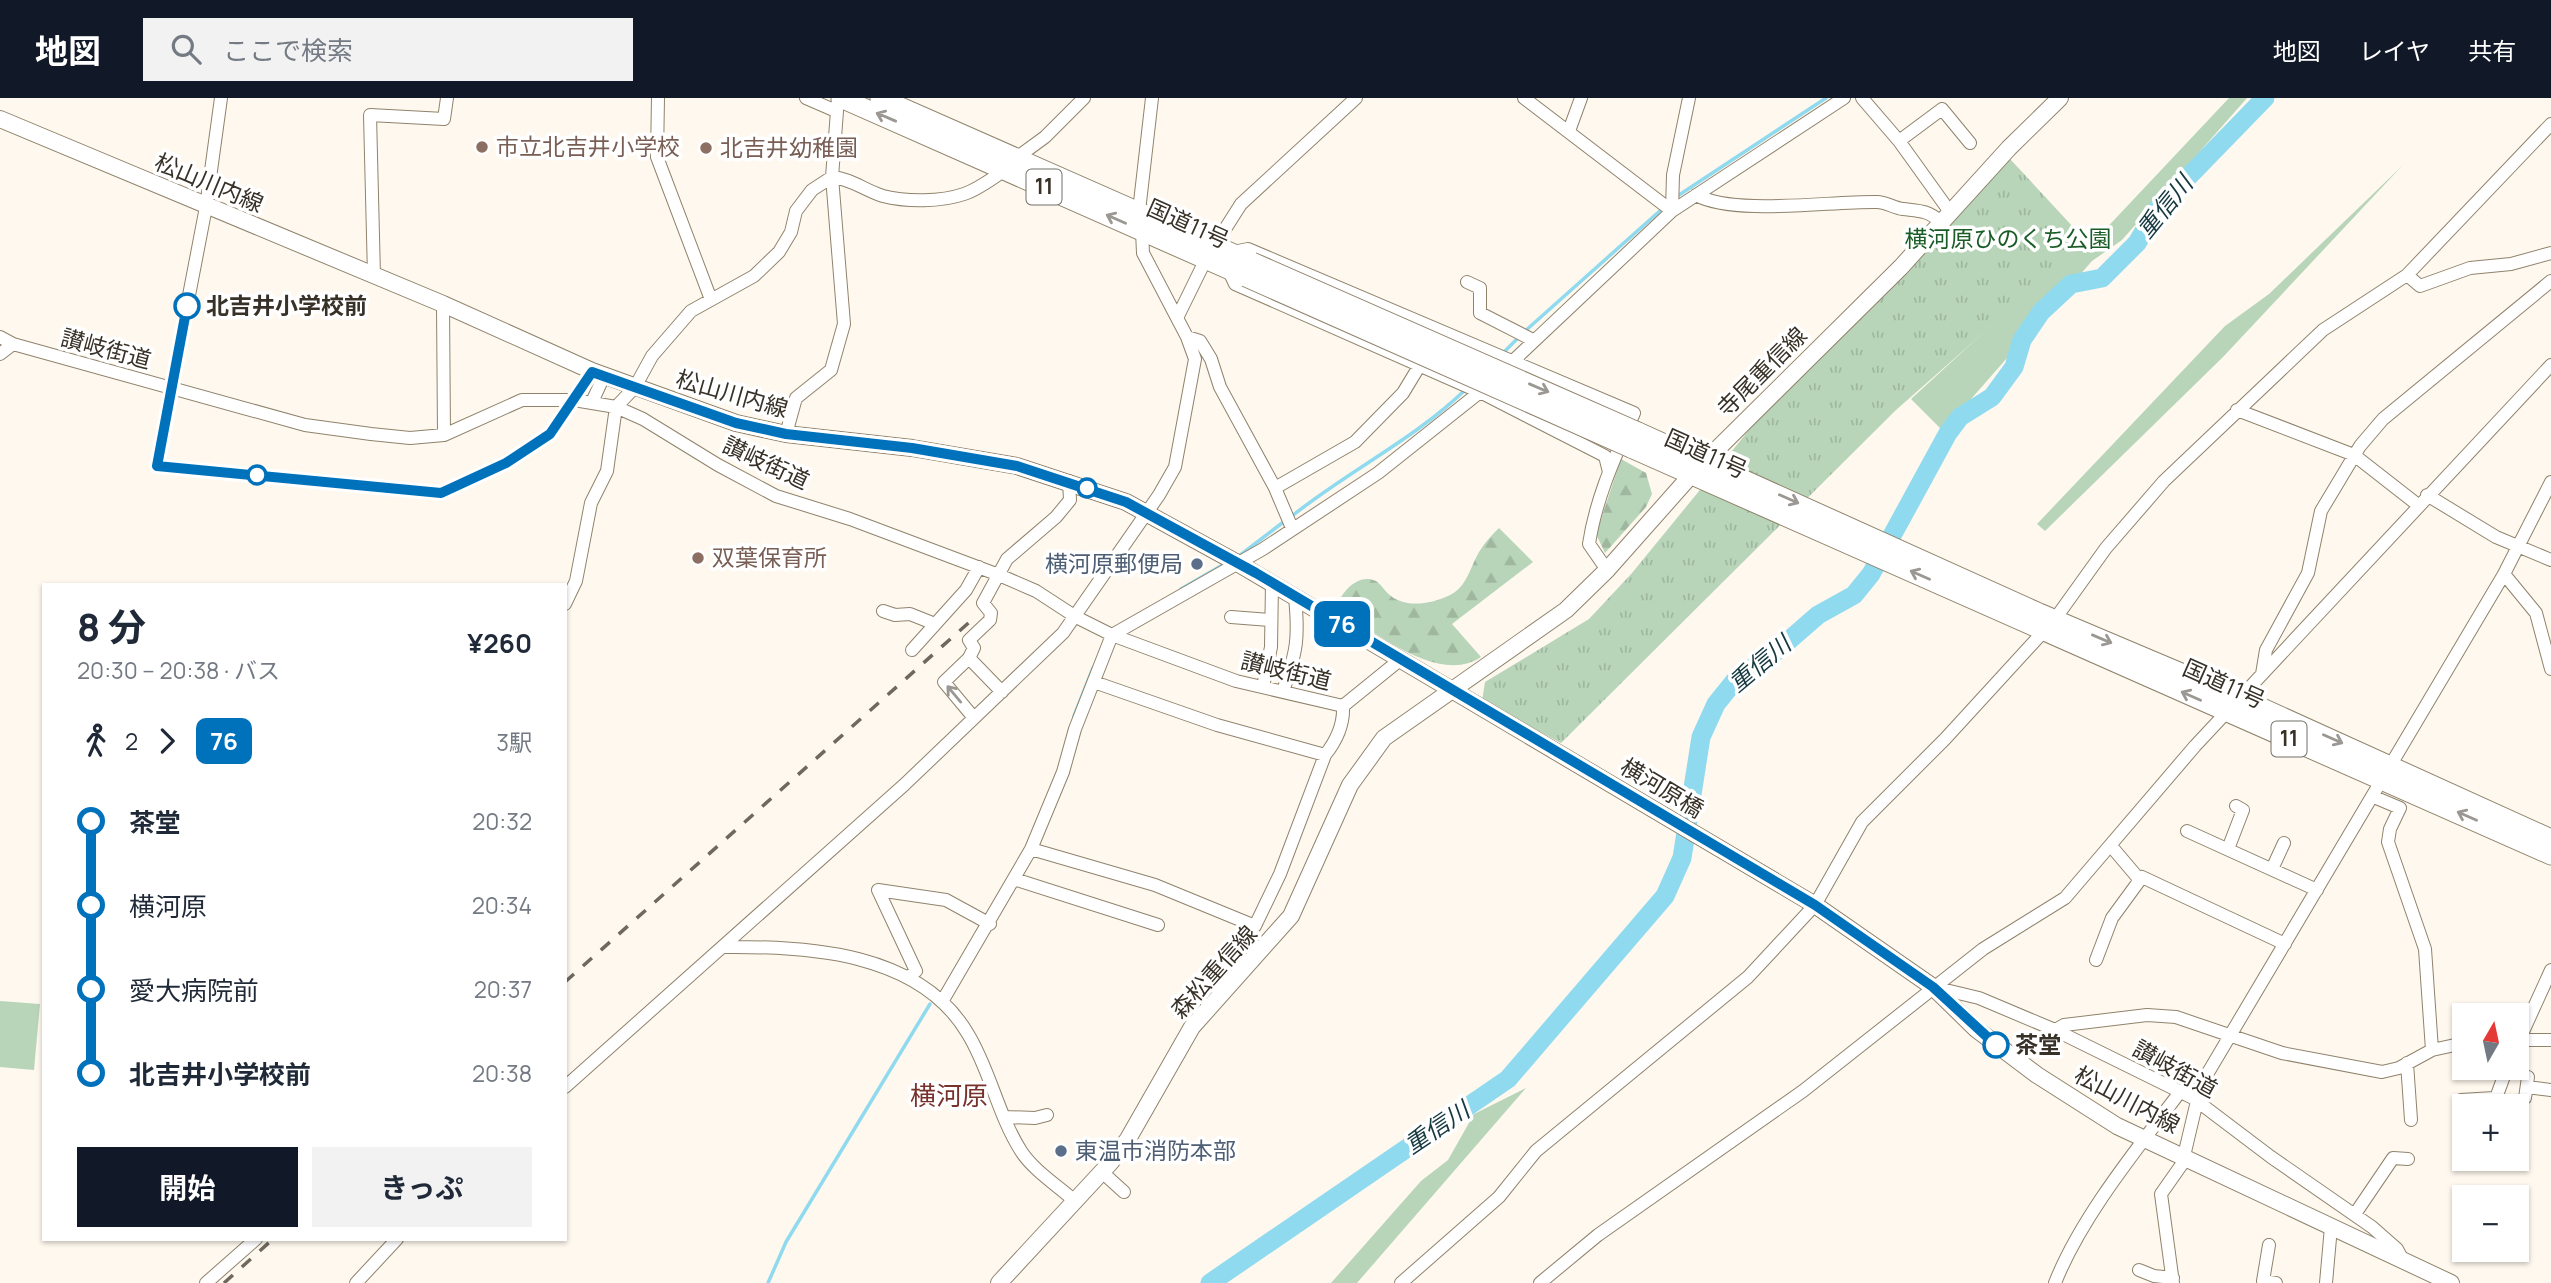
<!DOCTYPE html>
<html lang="ja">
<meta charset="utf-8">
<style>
body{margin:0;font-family:Manrope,"Noto Sans JP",sans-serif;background:#f2f2f3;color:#1f2937;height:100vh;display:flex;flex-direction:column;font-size:26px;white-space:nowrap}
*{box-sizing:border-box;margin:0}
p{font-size:23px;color:#747a83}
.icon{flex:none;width:38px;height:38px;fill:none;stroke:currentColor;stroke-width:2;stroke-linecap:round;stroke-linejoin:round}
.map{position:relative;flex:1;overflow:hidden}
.panel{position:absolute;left:42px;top:485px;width:525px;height:658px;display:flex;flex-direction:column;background:#fff;border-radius:0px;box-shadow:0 2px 5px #0004}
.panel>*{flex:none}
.badge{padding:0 14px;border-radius:10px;font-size:24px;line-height:46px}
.needle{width:46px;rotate:9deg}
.controls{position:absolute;left:2452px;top:905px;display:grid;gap:14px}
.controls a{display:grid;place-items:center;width:77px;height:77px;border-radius:0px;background:#fff;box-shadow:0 2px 5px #0004;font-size:35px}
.map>.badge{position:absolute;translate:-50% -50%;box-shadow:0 0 0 4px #fff}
.legs{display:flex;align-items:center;gap:10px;height:77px;padding:0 35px;font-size:23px}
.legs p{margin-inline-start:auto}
.headline{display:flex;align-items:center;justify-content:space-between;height:119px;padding:0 35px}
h1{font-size:38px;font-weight:700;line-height:52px}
.primary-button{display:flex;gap:14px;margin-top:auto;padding:14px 35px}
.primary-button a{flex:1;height:80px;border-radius:0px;background:#111827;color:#fff;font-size:28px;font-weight:700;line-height:80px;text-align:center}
.primary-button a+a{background:#f2f2f3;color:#1f2937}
ul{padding:0 35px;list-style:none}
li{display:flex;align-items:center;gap:24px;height:84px;font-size:26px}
li i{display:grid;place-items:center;width:10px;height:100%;margin:0 9px;background:currentColor}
li i::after{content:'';width:18px;height:18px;margin:-9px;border:5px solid;border-radius:50%;background:#fff}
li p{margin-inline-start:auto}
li:first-child i{background:linear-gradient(#0000 50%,currentColor 0)}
li:last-child i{background:linear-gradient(currentColor 50%,#0000 0)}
header{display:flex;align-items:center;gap:42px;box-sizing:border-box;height:98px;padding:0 35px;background:#111827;color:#fff}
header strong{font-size:33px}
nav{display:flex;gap:38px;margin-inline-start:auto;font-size:24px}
.search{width:490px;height:63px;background:#f2f2f3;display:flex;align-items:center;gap:18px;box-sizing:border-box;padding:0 24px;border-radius:0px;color:#747a83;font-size:26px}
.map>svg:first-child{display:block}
</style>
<header>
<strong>地図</strong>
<div class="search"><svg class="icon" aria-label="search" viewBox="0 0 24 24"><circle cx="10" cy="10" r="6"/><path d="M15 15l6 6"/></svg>ここで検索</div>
<nav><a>地図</a><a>レイヤ</a><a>共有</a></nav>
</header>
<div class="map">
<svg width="2551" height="1185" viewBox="0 0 2551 1185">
<defs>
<pattern id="forest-firs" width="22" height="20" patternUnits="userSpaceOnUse" patternTransform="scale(1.75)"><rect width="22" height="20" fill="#b8d5b9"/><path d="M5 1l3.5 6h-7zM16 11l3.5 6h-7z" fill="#9fb79f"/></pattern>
<pattern id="park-tufts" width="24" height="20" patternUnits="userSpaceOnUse" patternTransform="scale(1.75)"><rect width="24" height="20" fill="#b8d5b9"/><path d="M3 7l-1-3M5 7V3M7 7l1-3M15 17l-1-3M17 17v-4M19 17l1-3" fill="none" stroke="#9fb79f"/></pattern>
</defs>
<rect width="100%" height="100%" fill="#fef8ee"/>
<path fill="#b8d5b9" d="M2229,0H2247L2122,142L2092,163L1943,333L1911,301L2077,149L2099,138Z
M2402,68L2223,259L2045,433L2037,426L2225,228L2269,196Z
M0,903L40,906L34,972L0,969Z
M1526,990L1357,1185H1331L1421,1083L1448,1062L1474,1016Z"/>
<path fill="url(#forest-firs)" d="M1621,361L1646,375L1652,396L1646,409L1605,455L1596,436Z
M1499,430L1533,464L1452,526L1481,559C1439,588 1372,532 1336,510C1340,496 1357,474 1376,483C1381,486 1386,495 1391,498C1406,510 1431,506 1448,498C1468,490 1470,467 1481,451C1486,443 1492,437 1499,430Z"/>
<path fill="url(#park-tufts)" d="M2010,61L2087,144L1896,312L1561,645L1482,603L1485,584L1589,521L1632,475L1758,321Z"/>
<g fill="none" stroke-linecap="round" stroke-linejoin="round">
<path stroke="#90daf0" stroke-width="3.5" d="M1676,99L1826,0
M1524,234L1662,111
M1502,256L1519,239
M1292,418C1348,373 1415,341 1466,291
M1239,458L1286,422
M1181,491L1226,465
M1074,618L1093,570
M768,1185L786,1144L930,906"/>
<path stroke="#90daf0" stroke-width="19" d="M1210,1185L1508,981L1665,798L1682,760L1701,639L1716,606L1737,580L1772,557L1818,517L1854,497L1871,476L1948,335L1960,319L1992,299L2014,269L2022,242L2041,214L2071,186L2102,180L2137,145L2158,110L2265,0"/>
<g stroke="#90836c" stroke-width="14">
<path id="minor" d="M658,0L657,59L710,199
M806,0L836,13
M1524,0L1672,113
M1862,0L1899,43L1950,114
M1569,33L1581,0
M1899,43L1942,11L1970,45
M1015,61L1045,39L1084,0
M1696,97C1735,118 1830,103 1877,104C1886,104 1894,110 1903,111C1920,113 1927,112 1941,124
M1139,113L1152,0
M1672,113L1673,77L1689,0
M1233,154L1248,151L1634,315C1616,357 1596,399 1589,446L1607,472
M1228,171L1235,186L1480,294L1605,358L1609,374
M2407,177L2420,188L2470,170L2511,166L2551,155
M374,178L370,17L444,21L447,0
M1467,184L1480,190V215L1533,242
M443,206L444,337
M1177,220L1206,161L1241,106L1356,0
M0,239L13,246L305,327L371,336L410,340L444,337L522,302H574L616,309L643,321L718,367L776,398L850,421L999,477L1036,493L1076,519L1112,537L1236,583L1343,608
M1187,239L1200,243L1211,261L1220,289L1275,390L1292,430
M0,256L13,246
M171,291L206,109L221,0
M574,302L592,273
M592,304L604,278
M2237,312L2354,357L2418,407
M786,336L796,300L831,272L844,226L832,79L838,0
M1275,390L1355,344L1403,295L1423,262
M2427,397L2496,439L2551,462
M2504,476L2536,515L2551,571
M565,506L576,483L591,405L607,373L616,309L635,289L652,258L691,213L754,178L779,154L791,134L796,113L812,92L832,79C852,81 864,92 883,98C906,104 941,104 964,96C979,91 993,80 1006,71
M883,513L895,517L910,516L935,526
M1231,519L1270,522
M912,552L966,492L979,469
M969,560L974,550L969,542L990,522L991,515L983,505L1007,461L1056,419L1070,402L1069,383
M2262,576L2266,552L2308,475L2321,413L2360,348L2383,321L2551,183
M1094,584L1217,627L1325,657
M1263,589L1271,549L1272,485
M1283,593C1297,553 1299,540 1295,499
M1343,608L1401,561
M974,620L944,584L969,560L1002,594
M2374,699L2400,710L2390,731L2388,744L2425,851L2432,952
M2187,733L2317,792
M2111,748L2139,781
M1031,751L1155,787L1255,828
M2228,751L2243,712L2236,708
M2272,771L2284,745
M1014,781L1158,827
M723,849C808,848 920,854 968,936C990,972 998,1017 1021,1053C1033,1072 1058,1088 1076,1104
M2096,862L2112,820L2142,779L2285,846
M909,879L916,873L878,792L946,802L990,826
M1933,889L1979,900L2055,932L2193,1000L2271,1059L2372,1129L2397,1151L2403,1162
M943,902L1031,751L1063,674L1075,631L1112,537L1263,451L1378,375L1480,294L1672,113L1844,0
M1178,912L1255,828L1280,776L1325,657C1337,642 1344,627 1343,608
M2055,932L2064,927L2147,917L2176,919L2282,955L2382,974L2399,970L2432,952L2464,945
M2516,942H2551
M2516,949L2551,872
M2407,965L2411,1022
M565,989L904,687L1063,535L1159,397L1175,369L1195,261L1187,239L1143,155L1142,133
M2527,989L2551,992
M2193,1000L2504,476L2551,384
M2525,1000L2528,979
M2461,1002L2494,1000
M2493,1008L2507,970
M1006,1019L1035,1020L1047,1017
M2184,1058L2197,1003
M1102,1074L1124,1094
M2355,1116L2393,1060L2408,1061
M2269,1147L2263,1183L2276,1185
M2139,1172L2154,1178L2173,1180
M206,1185L256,1141
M356,1185L397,1141
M1401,1185L1499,1099L1536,1053L1748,879L1815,807L1862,724L1945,641L2055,521L2106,450L2164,383L2323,232L2407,177L2551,26
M1540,1185L1598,1137L1803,993L1983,851L2065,800L2195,648L2551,267
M2055,1185C2081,1119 2137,1051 2180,994
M2173,1185L2161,1096L2187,1059
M2326,1185L2331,1129"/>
</g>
<g stroke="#90836c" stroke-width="18">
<path id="major" d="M0,21L443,206L592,273L736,325L786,336L912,350L1017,368L1126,404L1239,466L1815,807L1933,889L1976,931L2037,977L2117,1028L2451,1185
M999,1185L1111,1064L1128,1041L1192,929L1291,818L1350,687L1384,640L1566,512L1607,472L1693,375L1901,169L2009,50L2060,0"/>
</g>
<g stroke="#90836c" stroke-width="21">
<path id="highway" d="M841,0L1246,179
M880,0L1252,164
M1638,334L2039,515L2240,600L2551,741
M1631,350L2551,757"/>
</g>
<use href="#minor" stroke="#fff" stroke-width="12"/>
<use href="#major" stroke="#fff" stroke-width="16"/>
<use href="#highway" stroke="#fff" stroke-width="19"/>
<path stroke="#6e685e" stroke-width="3.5" stroke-dasharray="12 12" stroke-linecap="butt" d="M565,884L974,520
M224,1185L273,1141"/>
<g stroke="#90836c" stroke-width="21" stroke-linecap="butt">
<path id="highway-bridge" d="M1252,164L1638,334
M1246,179L1631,350"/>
</g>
<use href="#highway-bridge" stroke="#fff" stroke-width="19"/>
</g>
<defs><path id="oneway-shaft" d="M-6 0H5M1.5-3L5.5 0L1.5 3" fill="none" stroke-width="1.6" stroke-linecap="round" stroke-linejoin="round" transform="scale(1.75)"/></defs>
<g stroke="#9b9893">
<use href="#oneway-shaft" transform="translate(886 19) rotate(-157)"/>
<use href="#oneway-shaft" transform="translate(1116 121) rotate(-156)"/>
<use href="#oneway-shaft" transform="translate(1539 290) rotate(23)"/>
<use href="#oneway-shaft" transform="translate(1789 401) rotate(24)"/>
<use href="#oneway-shaft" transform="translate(1920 477) rotate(-156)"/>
<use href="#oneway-shaft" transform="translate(2102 541) rotate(23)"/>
<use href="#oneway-shaft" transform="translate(954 596) rotate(-130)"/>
<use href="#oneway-shaft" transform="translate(2191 598) rotate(-156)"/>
<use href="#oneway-shaft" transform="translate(2333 641) rotate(24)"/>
<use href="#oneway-shaft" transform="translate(2467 718) rotate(-156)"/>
</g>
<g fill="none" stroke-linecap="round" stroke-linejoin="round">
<g stroke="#fff" stroke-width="16">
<path id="line-1" d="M187,208L157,368L441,395L506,365L550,336L592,274L736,325L786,336L912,350L1017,368L1126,404L1256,475L1815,807L1933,889L1996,947"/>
</g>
<use href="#line-1" stroke="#0072bc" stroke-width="10"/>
</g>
<g fill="#8d6e63" stroke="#fff" stroke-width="2.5">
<circle cx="482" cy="49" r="7"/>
<circle cx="706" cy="50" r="7"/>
<circle cx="698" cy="460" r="7"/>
</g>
<g fill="#fff" stroke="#0072bc" stroke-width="3.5">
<circle cx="187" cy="208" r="12"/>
<circle cx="257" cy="377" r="9"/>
<circle cx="1087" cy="390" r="9"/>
<circle cx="1996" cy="947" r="12"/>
</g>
<g fill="#5c6f8a" stroke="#fff" stroke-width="2.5">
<circle cx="1197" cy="466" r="7"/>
<circle cx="1061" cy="1053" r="7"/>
</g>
<g text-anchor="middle" stroke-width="7" stroke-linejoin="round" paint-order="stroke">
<g fill="#fff" stroke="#736f68" stroke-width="2">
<rect x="1026.5" y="71.5" width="35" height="35" rx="5"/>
<rect x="2271.5" y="623.5" width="35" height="35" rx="5"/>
</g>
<g font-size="21" font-weight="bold" fill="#373127">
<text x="1044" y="96">11</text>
<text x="2289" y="648">11</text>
</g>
<g font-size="23" fill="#785e54" stroke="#fff" text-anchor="start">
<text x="496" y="57">市立北吉井小学校</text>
<text x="720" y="58">北吉井幼稚園</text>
<text x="712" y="468">双葉保育所</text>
</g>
<g font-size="23" fill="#373127" stroke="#fff">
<text transform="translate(209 85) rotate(23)" y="8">松山川内線</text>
<text transform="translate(1188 126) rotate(24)" y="8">国道11号</text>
<text transform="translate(106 251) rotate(15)" y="8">讃岐街道</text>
<text transform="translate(1762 274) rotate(-45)" y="8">寺尾重信線</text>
<text transform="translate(732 296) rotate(16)" y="8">松山川内線</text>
<text transform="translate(1706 356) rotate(24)" y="8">国道11号</text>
<text transform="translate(766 365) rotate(25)" y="8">讃岐街道</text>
<text transform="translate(1286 573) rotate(14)" y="8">讃岐街道</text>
<text transform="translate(2224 586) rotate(24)" y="8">国道11号</text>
<text transform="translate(1662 690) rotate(31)" y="8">横河原橋</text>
<text transform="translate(1214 874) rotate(-48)" y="8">森松重信線</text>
<text transform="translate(2175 971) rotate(29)" y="8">讃岐街道</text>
<text transform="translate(2127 1002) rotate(28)" y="8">松山川内線</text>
</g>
<g font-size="23" fill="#195c25" stroke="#fff">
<text x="2008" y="149">横河原ひのくち公園</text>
</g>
<g font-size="23" font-weight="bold" fill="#373127" stroke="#fff" text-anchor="start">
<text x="206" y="216">北吉井小学校前</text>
<text x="2015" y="955">茶堂</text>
</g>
<g font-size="23" fill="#4e5e75" stroke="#fff" text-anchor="end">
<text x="1183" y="474">横河原郵便局</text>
<text x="1075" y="1061" text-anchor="start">東温市消防本部</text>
</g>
<g font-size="24" font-style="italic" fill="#153841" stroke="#fff">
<text transform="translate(2165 109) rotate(-51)" y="8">重信川</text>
<text transform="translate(1760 566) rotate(-40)" y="8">重信川</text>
<text transform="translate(1437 1030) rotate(-34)" y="8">重信川</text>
</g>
<g font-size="26" fill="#78322c" stroke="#fff">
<text x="949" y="1007">横河原</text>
</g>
</g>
</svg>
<div class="controls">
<a><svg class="needle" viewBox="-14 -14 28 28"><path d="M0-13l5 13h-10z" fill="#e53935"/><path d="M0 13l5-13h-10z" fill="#747a83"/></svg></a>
<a>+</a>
<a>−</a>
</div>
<b class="badge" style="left:1342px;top:526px;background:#0072bc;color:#fff">76</b>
<section class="panel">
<div class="headline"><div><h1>8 分</h1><p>20:30 – 20:38 · バス</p></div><b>¥260</b></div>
<div class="legs"><svg class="icon" aria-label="walk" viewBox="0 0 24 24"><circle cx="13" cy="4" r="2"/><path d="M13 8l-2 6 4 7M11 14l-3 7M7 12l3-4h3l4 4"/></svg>2<svg class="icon" aria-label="forward" viewBox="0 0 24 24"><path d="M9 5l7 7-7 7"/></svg><b class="badge" style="background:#0072bc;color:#fff">76</b><p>3駅</p></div>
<ul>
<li><i style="color:#0072bc"></i><b>茶堂</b><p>20:32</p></li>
<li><i style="color:#0072bc"></i><span>横河原</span><p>20:34</p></li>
<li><i style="color:#0072bc"></i><span>愛大病院前</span><p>20:37</p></li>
<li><i style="color:#0072bc"></i><b>北吉井小学校前</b><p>20:38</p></li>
</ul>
<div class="primary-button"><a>開始</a><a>きっぷ</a></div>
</section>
</div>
